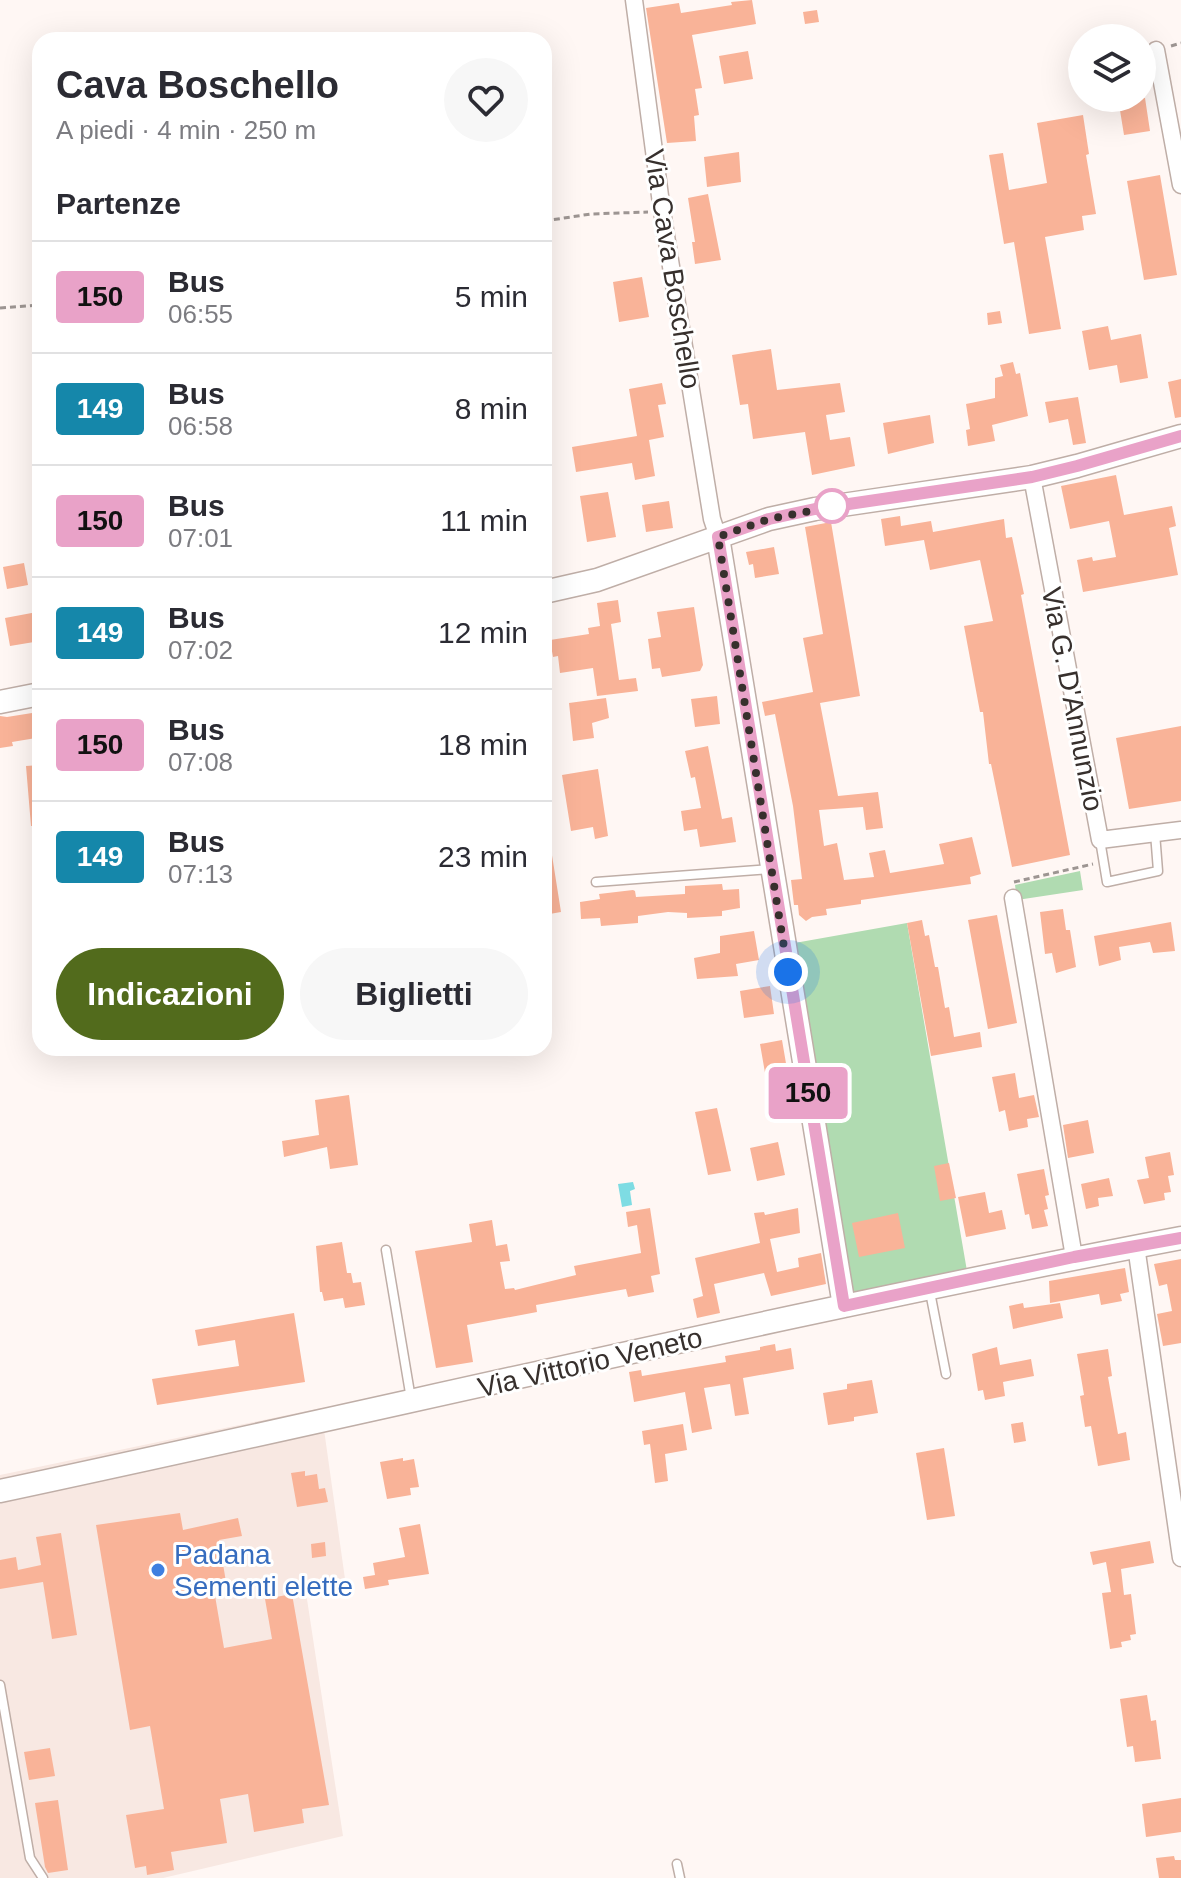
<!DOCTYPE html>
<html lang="it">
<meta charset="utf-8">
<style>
body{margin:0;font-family:Helvetica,sans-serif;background:#f7f7f7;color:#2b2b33;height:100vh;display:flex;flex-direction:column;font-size:30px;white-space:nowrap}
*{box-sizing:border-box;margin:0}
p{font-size:26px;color:#7c7c81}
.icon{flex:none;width:44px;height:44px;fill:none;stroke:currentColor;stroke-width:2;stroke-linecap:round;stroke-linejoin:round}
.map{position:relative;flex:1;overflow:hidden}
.panel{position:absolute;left:32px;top:32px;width:520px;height:1024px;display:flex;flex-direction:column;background:#fff;border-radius:24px;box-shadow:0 8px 32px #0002}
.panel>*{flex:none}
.badge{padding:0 16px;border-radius:6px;font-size:28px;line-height:52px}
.fabs{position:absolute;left:1068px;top:24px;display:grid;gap:16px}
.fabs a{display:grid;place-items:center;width:88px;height:88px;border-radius:50%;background:#fff;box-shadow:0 8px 32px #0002;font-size:40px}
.you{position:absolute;width:40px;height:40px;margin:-20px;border:6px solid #fff;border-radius:50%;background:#1a73e8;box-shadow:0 0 0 12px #1a73e833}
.map>.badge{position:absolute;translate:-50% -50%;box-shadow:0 0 0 4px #fff}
h2{padding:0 24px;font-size:30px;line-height:72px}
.round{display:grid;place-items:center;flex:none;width:84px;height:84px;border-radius:42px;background:#f7f7f7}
.headline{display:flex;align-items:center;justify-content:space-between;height:136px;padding:0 24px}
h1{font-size:38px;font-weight:700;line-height:60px}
.action{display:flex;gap:16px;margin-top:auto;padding:16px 24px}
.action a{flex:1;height:92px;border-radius:48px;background:#526b1c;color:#fff;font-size:32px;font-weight:700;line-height:92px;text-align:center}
.action a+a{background:#f7f7f7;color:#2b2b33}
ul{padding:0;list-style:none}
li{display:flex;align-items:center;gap:24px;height:112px;padding:0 24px;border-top:2px solid #e1e1e2}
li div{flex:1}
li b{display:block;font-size:30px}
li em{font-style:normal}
li .badge{min-width:88px;font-weight:700;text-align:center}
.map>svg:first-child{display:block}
</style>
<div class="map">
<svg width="1181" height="1878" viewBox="0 0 1181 1878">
<rect width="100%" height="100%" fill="#fff7f4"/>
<path fill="#f8e8e2" d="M321,1408L345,1579L305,1586L343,1836L163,1878H0V1475Z"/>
<path fill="#b0dbb1" d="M1080,871L1083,890L1017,900L1015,885Z
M907,923L967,1271L854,1294L848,1286L789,944Z"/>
<path fill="#7edce3" d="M633,1182L635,1189L630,1191L632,1205L622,1207L618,1184Z"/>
<path fill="#f9b398" d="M752,0L756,24L692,35L702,88L695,89L699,115L694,116L696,141L667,143L646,8L679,3L681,13L732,5L731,2Z
M817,10L819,22L805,24L803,12Z
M748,51L753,79L724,84L719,56Z
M1118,98H1145L1150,131L1124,135Z
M1083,115L1089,154L1086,155L1096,214L1082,216L1084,230L1045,237L1061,329L1029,334L1014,242L1004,244L989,155L1003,153L1009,190L1047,183L1037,123Z
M739,152L741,182L707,187L704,157Z
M1160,175L1177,275L1144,280L1127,181Z
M708,194L721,260L695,264L692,242H695L688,198Z
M642,277L649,317L619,322L613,282Z
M1000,311L1002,323L988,325L987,313Z
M1108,326L1111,340L1141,334L1148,378L1120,383L1117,365L1089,370L1082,331Z
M771,349L777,390L840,383L845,412L826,415L830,440L850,437L855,466L812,475L805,432L753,439L748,404L740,405L732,355Z
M1013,362L1016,374L1020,373L1028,416L992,425L995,441L968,446L966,430L970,429L966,404L995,398V378L1003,376L1000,365Z
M1181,379V417L1175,418L1168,382Z
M662,383L666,404L658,405L664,437L649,440L655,476L635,480L632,463L576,472L572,447L637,436L629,389Z
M1078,397L1086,443L1073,445L1068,419L1049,423L1045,402Z
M930,415L934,443L888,454L883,423Z
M1116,475L1124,515L1172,506L1176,526L1169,528L1178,575L1083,592L1077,560L1092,557L1093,561L1116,557L1109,521L1070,529L1061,486Z
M608,492L616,537L587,542L580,496Z
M669,501L673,528L646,532L642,505Z
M900,516L901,526L931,521L933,532L1004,519L1006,538L1012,537L1024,594L1021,595L1070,855L1012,867L991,764H989L983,712H980L964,626L993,621L980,560L930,570L924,540L885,546L881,519Z
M831,522L860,696L820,703L838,796L878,792L883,828L866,830L863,807L819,810L824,846L837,843L844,880L874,877L869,853L885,850L890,873L944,864L939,844L972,837L981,874L970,877L971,884L861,900V904L826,909L827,915L812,917L806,921L799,915L798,905H794L791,880L802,879L793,806L775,714L765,716L762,702L813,692L803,638L823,634L805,527Z
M774,547L779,574L755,578L753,564L749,565L746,552Z
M24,563L28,585L7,589L3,567Z
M618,600L621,622L611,624L619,680L636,678L638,691L597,696L593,668L560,673L558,656L553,657L550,640L589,634L588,628L600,626L597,603Z
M694,607L703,665L700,671L662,677L660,668L652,669L648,639L661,637L657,612Z
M37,612L40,641L10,646L5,618Z
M717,696L720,724L695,727L691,699Z
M606,698L609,718L592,723L594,738L573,741L569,703Z
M32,713L36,738L12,742L13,746L0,748V716L7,717Z
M1181,726V801L1129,809L1116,738Z
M708,746L722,819L732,817L736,842L700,847L697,829L684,831L681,811L701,808L695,777L691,778L685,751Z
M40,765V826H31L26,766Z
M598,769L608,836L595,839L593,827L571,831L562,775Z
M544,849H551L561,912L544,915Z
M722,884L723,890L739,889L740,908L722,911V916L687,918V913L668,912L638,916V923L601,926L600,918L581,919L580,902L600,899L599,894L633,890L635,891L636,897L685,894V886Z
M1063,909L1066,930H1070L1076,967L1056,973L1052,953L1045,954L1040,912Z
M997,915L1017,1023L988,1029L968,920Z
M922,920L925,936L929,935L935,967H938L945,1008L949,1007L954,1037L980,1032L982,1047L931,1056L907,923Z
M1171,922L1175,951L1153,953L1150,942L1119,947L1121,960L1099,966L1094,936Z
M754,931L759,960L736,964L738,976L697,979L694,958L720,953V936Z
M770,986L774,1014L744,1018L740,991Z
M782,1040L794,1110L770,1115L765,1090H768L760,1044Z
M1015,1073L1019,1098L1034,1095L1039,1117L1027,1119L1028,1127L1009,1131L1005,1110L999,1112L992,1077Z
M349,1095L358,1165L330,1169L327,1147L284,1157L282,1141L319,1135L315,1100Z
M717,1108L731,1171L708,1175L695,1112Z
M1088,1120L1094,1153L1068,1158L1063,1125Z
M778,1142L785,1175L757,1181L750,1148Z
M1170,1152L1174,1175L1168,1176L1171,1192L1164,1193L1165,1200L1144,1204L1137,1180L1149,1178L1145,1157Z
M949,1163L956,1198L940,1201L934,1166Z
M1044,1169L1049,1195L1045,1196L1048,1209L1044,1210L1048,1226L1032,1229L1029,1214L1025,1215L1017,1174Z
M1109,1178L1113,1196L1098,1198L1099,1206L1086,1209L1081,1184Z
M985,1192L989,1213L1002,1210L1006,1229L966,1237L958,1197Z
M650,1208L660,1274L651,1276L654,1292L628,1297L626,1289L536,1305L537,1312L467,1325L473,1362L436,1368L415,1251L472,1242L469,1224L492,1220L496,1246L507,1244L510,1261L500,1262L505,1289L514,1288L515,1290L576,1275L574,1266L641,1253L637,1225L628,1227L626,1212Z
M798,1208L800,1233L770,1239L777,1272L799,1267L798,1258L821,1253L826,1284L771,1296L764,1273L714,1284L720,1313L697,1318L693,1299L703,1296L695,1258L760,1243L754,1213L764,1212L765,1215Z
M898,1213L905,1248L859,1257L852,1223Z
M342,1242L347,1273H351L353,1283L361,1282L365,1305L345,1308L343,1298L324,1301L322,1292H320L316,1246Z
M1181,1259V1343L1163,1346L1157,1314L1172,1311L1167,1284L1159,1286L1154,1264Z
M1125,1268L1129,1292L1120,1294L1122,1301L1101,1305L1099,1294L1050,1303L1049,1281Z
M1023,1303L1024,1308L1060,1303L1063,1318L1013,1329L1009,1306Z
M294,1313L305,1382L157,1405L152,1379L239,1366L235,1340L198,1346L195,1330Z
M775,1344L776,1351L791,1348L794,1369L743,1378L749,1414L735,1416L730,1384L704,1388L712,1429L692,1433L685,1392L634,1402L629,1372L641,1370L642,1376L726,1362L725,1356L760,1350V1347Z
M997,1347L1000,1365L1031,1359L1034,1376L1003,1382L1005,1396L985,1400L983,1390L978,1391L972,1354Z
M1108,1349L1112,1376L1108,1377L1118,1434L1126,1432L1130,1460L1098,1466L1091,1426L1085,1427L1080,1396L1084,1395L1077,1354Z
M872,1380L878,1413L854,1417V1421L828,1425L823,1393L847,1389V1384Z
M1023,1422L1026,1441L1014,1443L1011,1424Z
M683,1424L687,1450L665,1454L668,1481L655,1483L650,1444L644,1445L642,1431Z
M944,1448L955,1516L927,1520L916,1453Z
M403,1458V1461L414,1459L419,1487L410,1488L411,1495L387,1499L380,1462Z
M305,1471V1476L317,1474L319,1489L325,1488L328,1502L297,1507L291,1473Z
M180,1513L183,1530L238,1518L242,1536L219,1540L227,1588L214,1590L224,1648L272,1639L265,1599L292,1594L329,1805L302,1809L304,1823L254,1832L248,1794L220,1799L227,1843L171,1852L174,1870L147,1875L146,1866L135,1868L126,1815L164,1809L150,1726L130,1730L96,1525Z
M420,1524L429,1574L388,1580L389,1585L365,1589L363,1577L375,1575L373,1563L405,1557L399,1528Z
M61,1533L77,1635L52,1639L43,1582L0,1589V1560L16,1557L18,1570L41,1565L36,1537Z
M1150,1541L1154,1563L1121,1569L1124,1595L1131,1594L1136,1634L1130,1635L1131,1640L1121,1642L1122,1647L1110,1649L1102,1593L1111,1592L1106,1562L1093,1565L1090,1552Z
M325,1542L326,1556L312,1558L311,1544Z
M1147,1695L1151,1721L1156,1720L1161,1759L1135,1762L1133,1746L1127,1747L1120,1699Z
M50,1748L55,1776L29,1780L24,1752Z
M1181,1798V1832L1146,1837L1142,1804Z
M58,1800L68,1870L48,1873L45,1867L35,1803Z
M1174,1856L1175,1860H1181V1878H1159L1156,1858Z"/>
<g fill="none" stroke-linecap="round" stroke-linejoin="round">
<g stroke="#bfaea7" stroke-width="11">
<path id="lane" d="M1100,840L1107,882L1158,871L1155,833
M596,882L770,869
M386,1250L411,1399
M930,1292L946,1374
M0,1685L30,1858L43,1878
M677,1864L680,1878"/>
</g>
<g stroke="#bfaea7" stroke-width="19">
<path id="street" d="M634,0L662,211L712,519L718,537
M1156,50L1181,185
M1032,477L1100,840L1181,830
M1013,898L1074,1257
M1136,1246L1181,1558"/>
</g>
<g stroke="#bfaea7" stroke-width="25">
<path id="secondary" d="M718,537L844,1306
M544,592L597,580L769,519L815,509L1032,477L1077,466L1181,436
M0,702L40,694
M0,1491C394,1407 786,1313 1181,1238"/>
</g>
<path stroke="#9d9592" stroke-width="3" stroke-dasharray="6 4" stroke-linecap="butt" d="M1171,46L1181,43
M544,221L591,214L648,212
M0,308L40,305
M1014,882L1093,864"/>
<use href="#lane" stroke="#fff" stroke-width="8"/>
<use href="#street" stroke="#fff" stroke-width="16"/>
<use href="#secondary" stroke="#fff" stroke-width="22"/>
</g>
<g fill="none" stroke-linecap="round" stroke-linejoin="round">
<g stroke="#fff" stroke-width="18">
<path id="line" d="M1181,436L1077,466L1032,477L815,509L769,519L718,537L844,1306L1074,1257L1181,1238"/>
</g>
<use href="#line" stroke="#e9a2c8" stroke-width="12"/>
<path stroke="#37302d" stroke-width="8" stroke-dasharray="0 14.4" d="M788,972L718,537L769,519L841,505L832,506"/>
</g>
<circle fill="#fff" stroke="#e9a2c8" stroke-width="4" cx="832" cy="506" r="16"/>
<circle fill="#3f7fe0" stroke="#fff" stroke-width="3" cx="158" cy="1570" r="8"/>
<g text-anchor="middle" stroke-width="6" stroke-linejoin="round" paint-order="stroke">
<g font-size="28" fill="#37302d" stroke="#fff">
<text transform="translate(673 269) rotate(81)" y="10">Via Cava Boschello</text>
<text transform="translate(1073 699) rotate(79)" y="10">Via G. D'Annunzio</text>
<text transform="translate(590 1362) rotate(-13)" y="10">Via Vittorio Veneto</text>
</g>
<g font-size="28" fill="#366cbe" stroke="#fff" text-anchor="start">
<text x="174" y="1564">Padana<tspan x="174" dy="32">Sementi elette</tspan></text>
</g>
</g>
</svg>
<div class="fabs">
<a><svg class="icon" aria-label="layers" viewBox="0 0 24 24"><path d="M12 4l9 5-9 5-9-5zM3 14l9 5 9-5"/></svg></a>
</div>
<div class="you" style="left:788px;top:972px"></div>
<b class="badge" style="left:808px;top:1093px;background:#e9a2c8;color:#111">150</b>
<section class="panel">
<div class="headline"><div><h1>Cava Boschello</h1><p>A piedi · 4 min · 250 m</p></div><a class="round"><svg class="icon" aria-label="heart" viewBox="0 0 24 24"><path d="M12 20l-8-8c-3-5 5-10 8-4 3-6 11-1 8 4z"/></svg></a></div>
<h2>Partenze</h2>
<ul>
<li><span class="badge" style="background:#e9a2c8;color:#111">150</span><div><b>Bus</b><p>06:55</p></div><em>5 min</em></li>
<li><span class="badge" style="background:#1587aa;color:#fff">149</span><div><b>Bus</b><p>06:58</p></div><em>8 min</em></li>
<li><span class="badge" style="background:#e9a2c8;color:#111">150</span><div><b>Bus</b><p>07:01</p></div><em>11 min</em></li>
<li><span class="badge" style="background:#1587aa;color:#fff">149</span><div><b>Bus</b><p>07:02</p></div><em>12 min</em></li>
<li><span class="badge" style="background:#e9a2c8;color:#111">150</span><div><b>Bus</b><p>07:08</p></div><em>18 min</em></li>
<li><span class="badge" style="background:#1587aa;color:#fff">149</span><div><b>Bus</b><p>07:13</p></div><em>23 min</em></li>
</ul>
<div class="action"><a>Indicazioni</a><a>Biglietti</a></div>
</section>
</div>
